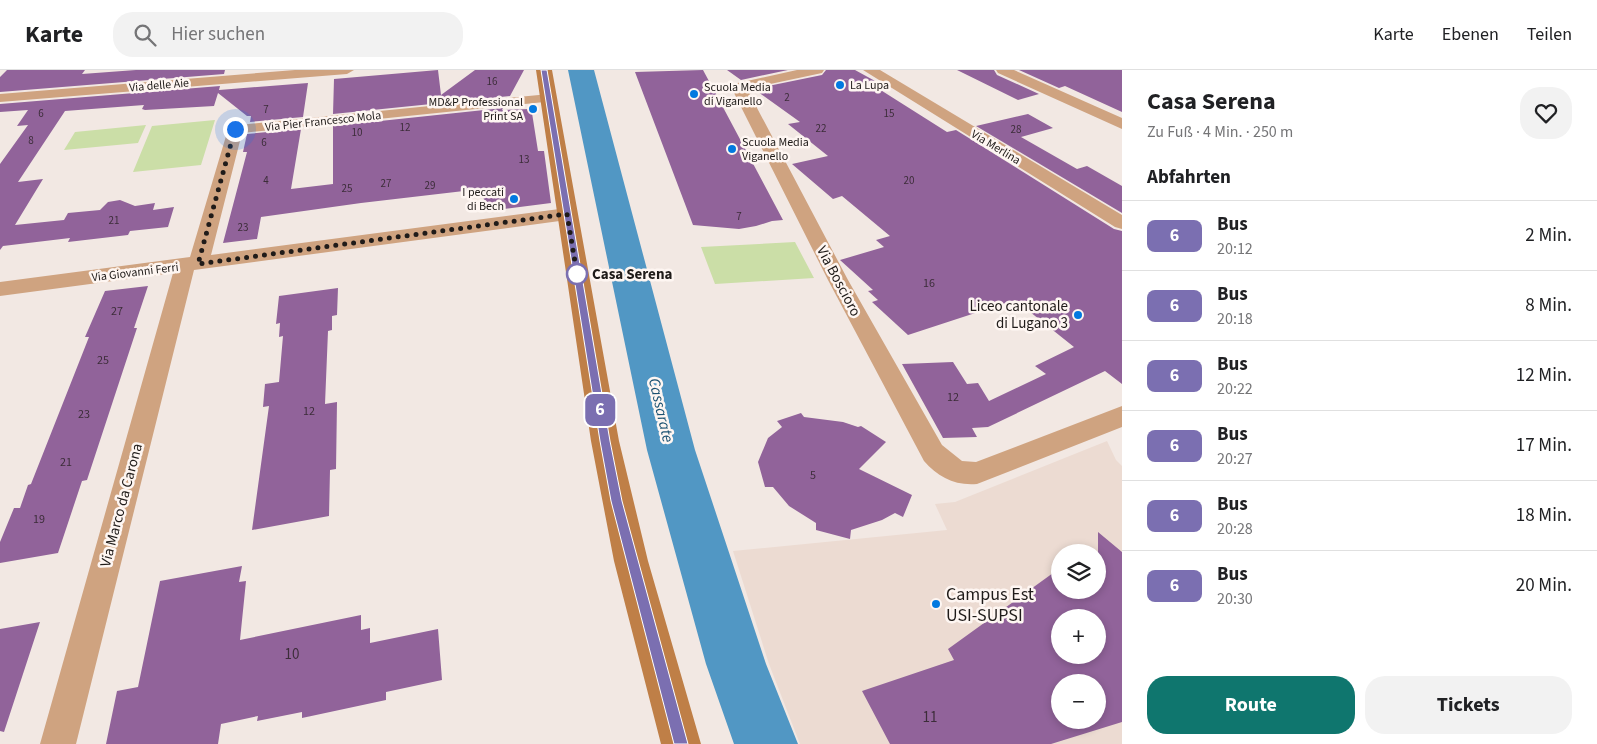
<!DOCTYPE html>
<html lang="de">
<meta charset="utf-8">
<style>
body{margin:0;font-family:"Source Sans 3",sans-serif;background:#f2f2f2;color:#202124;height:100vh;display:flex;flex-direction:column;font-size:19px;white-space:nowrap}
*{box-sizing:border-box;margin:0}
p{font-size:16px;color:#757577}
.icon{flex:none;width:28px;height:28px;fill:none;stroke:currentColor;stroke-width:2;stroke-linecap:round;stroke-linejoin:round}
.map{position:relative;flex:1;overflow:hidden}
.panel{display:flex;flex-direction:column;background:#fff;width:475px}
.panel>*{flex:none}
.badge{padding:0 10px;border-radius:8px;font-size:18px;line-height:32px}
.fabs{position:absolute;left:1051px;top:474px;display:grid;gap:10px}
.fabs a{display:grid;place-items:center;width:55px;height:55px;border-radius:50%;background:#fff;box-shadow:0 2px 8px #0003;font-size:25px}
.you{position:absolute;width:25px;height:25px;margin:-12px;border:4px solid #fff;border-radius:50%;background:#1a73e8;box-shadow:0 0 0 8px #1a73e833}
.map>.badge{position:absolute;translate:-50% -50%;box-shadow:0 0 0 2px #fff}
h2{padding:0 25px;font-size:19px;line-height:45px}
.round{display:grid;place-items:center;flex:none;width:52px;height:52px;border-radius:20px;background:#f2f2f2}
.summary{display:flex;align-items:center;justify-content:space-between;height:85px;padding:0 25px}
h1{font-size:24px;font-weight:700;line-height:38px}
.cta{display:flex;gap:10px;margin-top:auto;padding:10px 25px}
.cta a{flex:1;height:58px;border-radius:20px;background:#0f766e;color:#fff;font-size:20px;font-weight:700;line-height:58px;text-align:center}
.cta a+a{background:#f2f2f2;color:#202124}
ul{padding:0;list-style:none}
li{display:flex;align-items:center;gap:15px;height:70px;padding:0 25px;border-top:1px solid #e0e0e0}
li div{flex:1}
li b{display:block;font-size:19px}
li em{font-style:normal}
li .badge{min-width:55px;font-weight:700;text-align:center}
header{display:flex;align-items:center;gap:30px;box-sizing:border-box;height:70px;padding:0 25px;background:#fff;border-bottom:1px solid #e0e0e0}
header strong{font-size:24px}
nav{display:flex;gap:28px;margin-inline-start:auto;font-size:18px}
.search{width:350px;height:45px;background:#f2f2f2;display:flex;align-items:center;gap:12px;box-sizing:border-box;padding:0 18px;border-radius:20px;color:#757577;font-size:19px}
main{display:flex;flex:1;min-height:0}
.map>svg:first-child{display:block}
</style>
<header>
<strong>Karte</strong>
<div class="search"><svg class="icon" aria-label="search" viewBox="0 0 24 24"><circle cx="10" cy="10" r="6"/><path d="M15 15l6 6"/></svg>Hier suchen</div>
<nav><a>Karte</a><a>Ebenen</a><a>Teilen</a></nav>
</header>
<main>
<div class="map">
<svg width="1122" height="674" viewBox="0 0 1122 674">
<rect width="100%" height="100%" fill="#f2e8e3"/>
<path fill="#ecdbd2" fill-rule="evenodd" d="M1107,371L1116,390L1122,396V674H800L769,594L733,481L947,460L935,434L955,432ZM1060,482H1098V520H1060ZM1060,548H1098V585H1060ZM1060,612H1098V650H1060Z"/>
<path fill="#cbdea7" d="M215,50L201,95L133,102L152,56Z
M146,55L138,73L64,80L75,62Z
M795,172L814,208L715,214L701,177Z"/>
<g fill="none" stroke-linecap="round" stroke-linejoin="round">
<path fill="#5197c4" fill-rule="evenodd" d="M568,0H594L695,380L766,594L798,674H734L706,594L647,380Z"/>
</g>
<path fill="#91639a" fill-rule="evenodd" d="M7,0H85L82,4L136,0H225L224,4L0,22V7Z
M438,0L441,25L475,0H524L510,26L333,44L334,9Z
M703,0L717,26L783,150L772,151L756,156L739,159L693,155L635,2Z
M727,0H788L741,10Z
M826,0H855L886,17L879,19L947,62L956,60L1114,159L1122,161V314L1105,301L988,357L972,358L977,367L943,368L902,294L953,292L967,314L978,313L989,331L1046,304L1035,296L1074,277L1015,230L908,265L872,232L878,230L868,221L873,220L840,190L884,177L876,170L890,166L842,126L833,129L792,94L828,86L788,54L800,52L754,19L822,5Z
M957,0H994L997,5L1039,24L1018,30Z
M1019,0H1122V42L1065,16L1059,18Z
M308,13L303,47L250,52L251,46H247L218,23L214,36L145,40L142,39L144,35L65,41L18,112L43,109L15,155L64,150L68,143L100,140L108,132L120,130L135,136L155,133L153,140L174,137L168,157L130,161L128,165L68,172L70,168L3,176L0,180V94L28,55L17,56L28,40L0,42V34L220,16L219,20Z
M503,38L502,40L530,39L532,43L538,81H544L551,133L487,141L481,119L361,133L261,147L257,169L223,173L247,82H243L247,64L301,59L291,119L333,114V56Z
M1028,44L1053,58L1021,67L1077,99L1087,96L1122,116V143L976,56Z
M148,216L134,258H137L87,410L82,411L58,483L0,493V472L14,438H20L28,415L31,414L89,267H85L105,221Z
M338,218L337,245L332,246V260L328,261L325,334L337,332L336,399L330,400L329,446L252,460L269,336L263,337L265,314L279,312L283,266L279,267L280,253L276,254L279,226Z
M801,343L804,347L843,352L858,357L861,356L886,372L859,399L912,425L903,447L895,443L882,450L851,460L850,469L816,460V453L789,436L773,417H765L758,392L768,368L782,357L777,351Z
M1098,462L1122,482V652L1051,674H890L862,621L954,590L948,579L1060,498V520H1098ZM1060,548H1098V585H1060ZM1060,612H1098V650H1060Z
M242,496L239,512L246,511L240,570L361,545V560L370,558V573L438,559L442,610L386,622V630L302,648V642L257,651L258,646L221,654L218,674H106L117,621L138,617L160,511Z
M40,552L4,662L0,661V559Z"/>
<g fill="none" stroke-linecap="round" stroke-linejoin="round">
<path fill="#cfa380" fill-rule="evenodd" d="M295,0H354L347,4L0,32V24Z
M797,0H824L822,3L747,19L848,210L942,375L962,391L976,392L1122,336V357L977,414C955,416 938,407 924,391L828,210L731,17L733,14Z
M863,0H880L1122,145V159L1115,157Z
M996,0H1014L1122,48V59L998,3Z
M549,24L554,25L556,28L554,31L242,63L211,185L567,138L574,140L576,144L574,148L567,150L194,200L76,674H40L173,203L0,226V212L190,187L229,56Z"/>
<path fill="#bf7f47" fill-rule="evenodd" d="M536,0H552L619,371L648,491L701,674H661L614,491L591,371Z"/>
</g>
<path fill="#7b6fb1" stroke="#fff" d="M541,0H547L610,371L622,431L688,674H674L611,431L600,371Z"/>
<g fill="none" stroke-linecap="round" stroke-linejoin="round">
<path stroke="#1f1b19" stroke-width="5" stroke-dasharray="0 9" d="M235,59L198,194L567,144L577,204"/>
</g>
<g fill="#0279e0" stroke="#fef6f2" stroke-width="2">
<circle cx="840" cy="15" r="5"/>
<circle cx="694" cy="24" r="5"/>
<circle cx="533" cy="39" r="5"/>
<circle cx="732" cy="79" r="5"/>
<circle cx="514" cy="129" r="5"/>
<circle cx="1078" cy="245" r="5"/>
<circle cx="936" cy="534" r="5"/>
</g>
<circle fill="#fff" stroke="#7b6fb1" stroke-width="2.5" cx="577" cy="204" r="10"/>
<g text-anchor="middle" stroke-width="5" stroke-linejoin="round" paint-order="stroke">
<g font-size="11" fill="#3c2d39">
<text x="492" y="15">16</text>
<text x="787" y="31">2</text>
<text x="266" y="43">7</text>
<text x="41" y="47">6</text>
<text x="889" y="47">15</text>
<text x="405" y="61">12</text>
<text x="821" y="62">22</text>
<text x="1016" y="63">28</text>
<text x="357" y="66">10</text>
<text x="31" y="74">8</text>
<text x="264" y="76">6</text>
<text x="524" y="93">13</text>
<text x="266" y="114">4</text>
<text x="909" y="114">20</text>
<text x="386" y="117">27</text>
<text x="430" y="119">29</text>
<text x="347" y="122">25</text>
<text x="739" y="150">7</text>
<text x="114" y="154">21</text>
<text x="243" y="161">23</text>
</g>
<g font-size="12" fill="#1f1b19" stroke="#fef6f2">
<text transform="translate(159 15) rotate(-5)" y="4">Via delle Aie</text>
<text transform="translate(323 51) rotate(-6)" y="4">Via Pier Francesco Mola</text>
<text transform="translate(996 77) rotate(31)" y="4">Via Merlina</text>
<text transform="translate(135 202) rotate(-7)" y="4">Via Giovanni Ferri</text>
</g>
<g font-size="12" fill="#1f1b19" stroke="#fef6f2" text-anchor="start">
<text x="850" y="19">La Lupa</text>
<text x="704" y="21">Scuola Media<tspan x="704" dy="14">di Viganello</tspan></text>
<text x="523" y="36" text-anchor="end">MD&amp;P Professional<tspan x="523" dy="14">Print SA</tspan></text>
<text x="742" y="76">Scuola Media<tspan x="742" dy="14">Viganello</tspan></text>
<text x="504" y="126" text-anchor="end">I peccati<tspan x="504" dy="14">di Bech</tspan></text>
</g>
<g font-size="12" fill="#3c2d39">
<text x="929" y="217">16</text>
<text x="117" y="245">27</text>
<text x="103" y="294">25</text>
<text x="953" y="331">12</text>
<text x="309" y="345">12</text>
<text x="84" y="348">23</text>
<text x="66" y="396">21</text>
<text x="813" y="409">5</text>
<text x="39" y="453">19</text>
</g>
<g font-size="15" font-weight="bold" fill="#1f1b19" stroke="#fef6f2" text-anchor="start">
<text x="592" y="209">Casa Serena</text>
</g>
<g font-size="15" fill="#1f1b19" stroke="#fef6f2">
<text transform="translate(839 211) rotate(62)" y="5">Via Boscioro</text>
<text transform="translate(121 435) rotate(-75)" y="5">Via Marco da Carona</text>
</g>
<g font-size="15" fill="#1f1b19" stroke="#fef6f2" text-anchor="end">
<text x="1068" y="241">Liceo cantonale<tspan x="1068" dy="17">di Lugano 3</tspan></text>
</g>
<g font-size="15" fill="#3c2d39">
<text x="292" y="589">10</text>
<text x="930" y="652">11</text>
</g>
<g font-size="16" font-style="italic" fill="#1b5171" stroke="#fef6f2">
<text transform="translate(662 340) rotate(77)" y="6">Cassarate</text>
</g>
<g font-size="18" fill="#1f1b19" stroke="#fef6f2" text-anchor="start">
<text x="946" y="530">Campus Est<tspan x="946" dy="21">USI-SUPSI</tspan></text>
</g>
</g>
</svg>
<div class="fabs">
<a><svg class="icon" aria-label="layers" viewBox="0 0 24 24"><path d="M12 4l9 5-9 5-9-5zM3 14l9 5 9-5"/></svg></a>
<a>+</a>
<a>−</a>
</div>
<div class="you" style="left:235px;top:59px"></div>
<b class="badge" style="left:600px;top:340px;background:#7b6fb1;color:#fff">6</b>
</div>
<section class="panel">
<div class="summary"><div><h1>Casa Serena</h1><p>Zu Fuß · 4 Min. · 250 m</p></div><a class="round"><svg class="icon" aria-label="heart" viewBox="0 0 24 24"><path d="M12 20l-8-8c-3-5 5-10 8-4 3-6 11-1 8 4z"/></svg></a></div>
<h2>Abfahrten</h2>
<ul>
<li><span class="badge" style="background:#7b6fb1;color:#fff">6</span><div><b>Bus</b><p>20:12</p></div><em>2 Min.</em></li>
<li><span class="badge" style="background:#7b6fb1;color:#fff">6</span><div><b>Bus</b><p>20:18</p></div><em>8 Min.</em></li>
<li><span class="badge" style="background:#7b6fb1;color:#fff">6</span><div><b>Bus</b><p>20:22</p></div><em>12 Min.</em></li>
<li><span class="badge" style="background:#7b6fb1;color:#fff">6</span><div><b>Bus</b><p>20:27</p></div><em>17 Min.</em></li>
<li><span class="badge" style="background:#7b6fb1;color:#fff">6</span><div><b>Bus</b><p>20:28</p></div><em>18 Min.</em></li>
<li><span class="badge" style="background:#7b6fb1;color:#fff">6</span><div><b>Bus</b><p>20:30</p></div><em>20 Min.</em></li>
</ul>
<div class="cta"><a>Route</a><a>Tickets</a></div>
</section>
</main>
